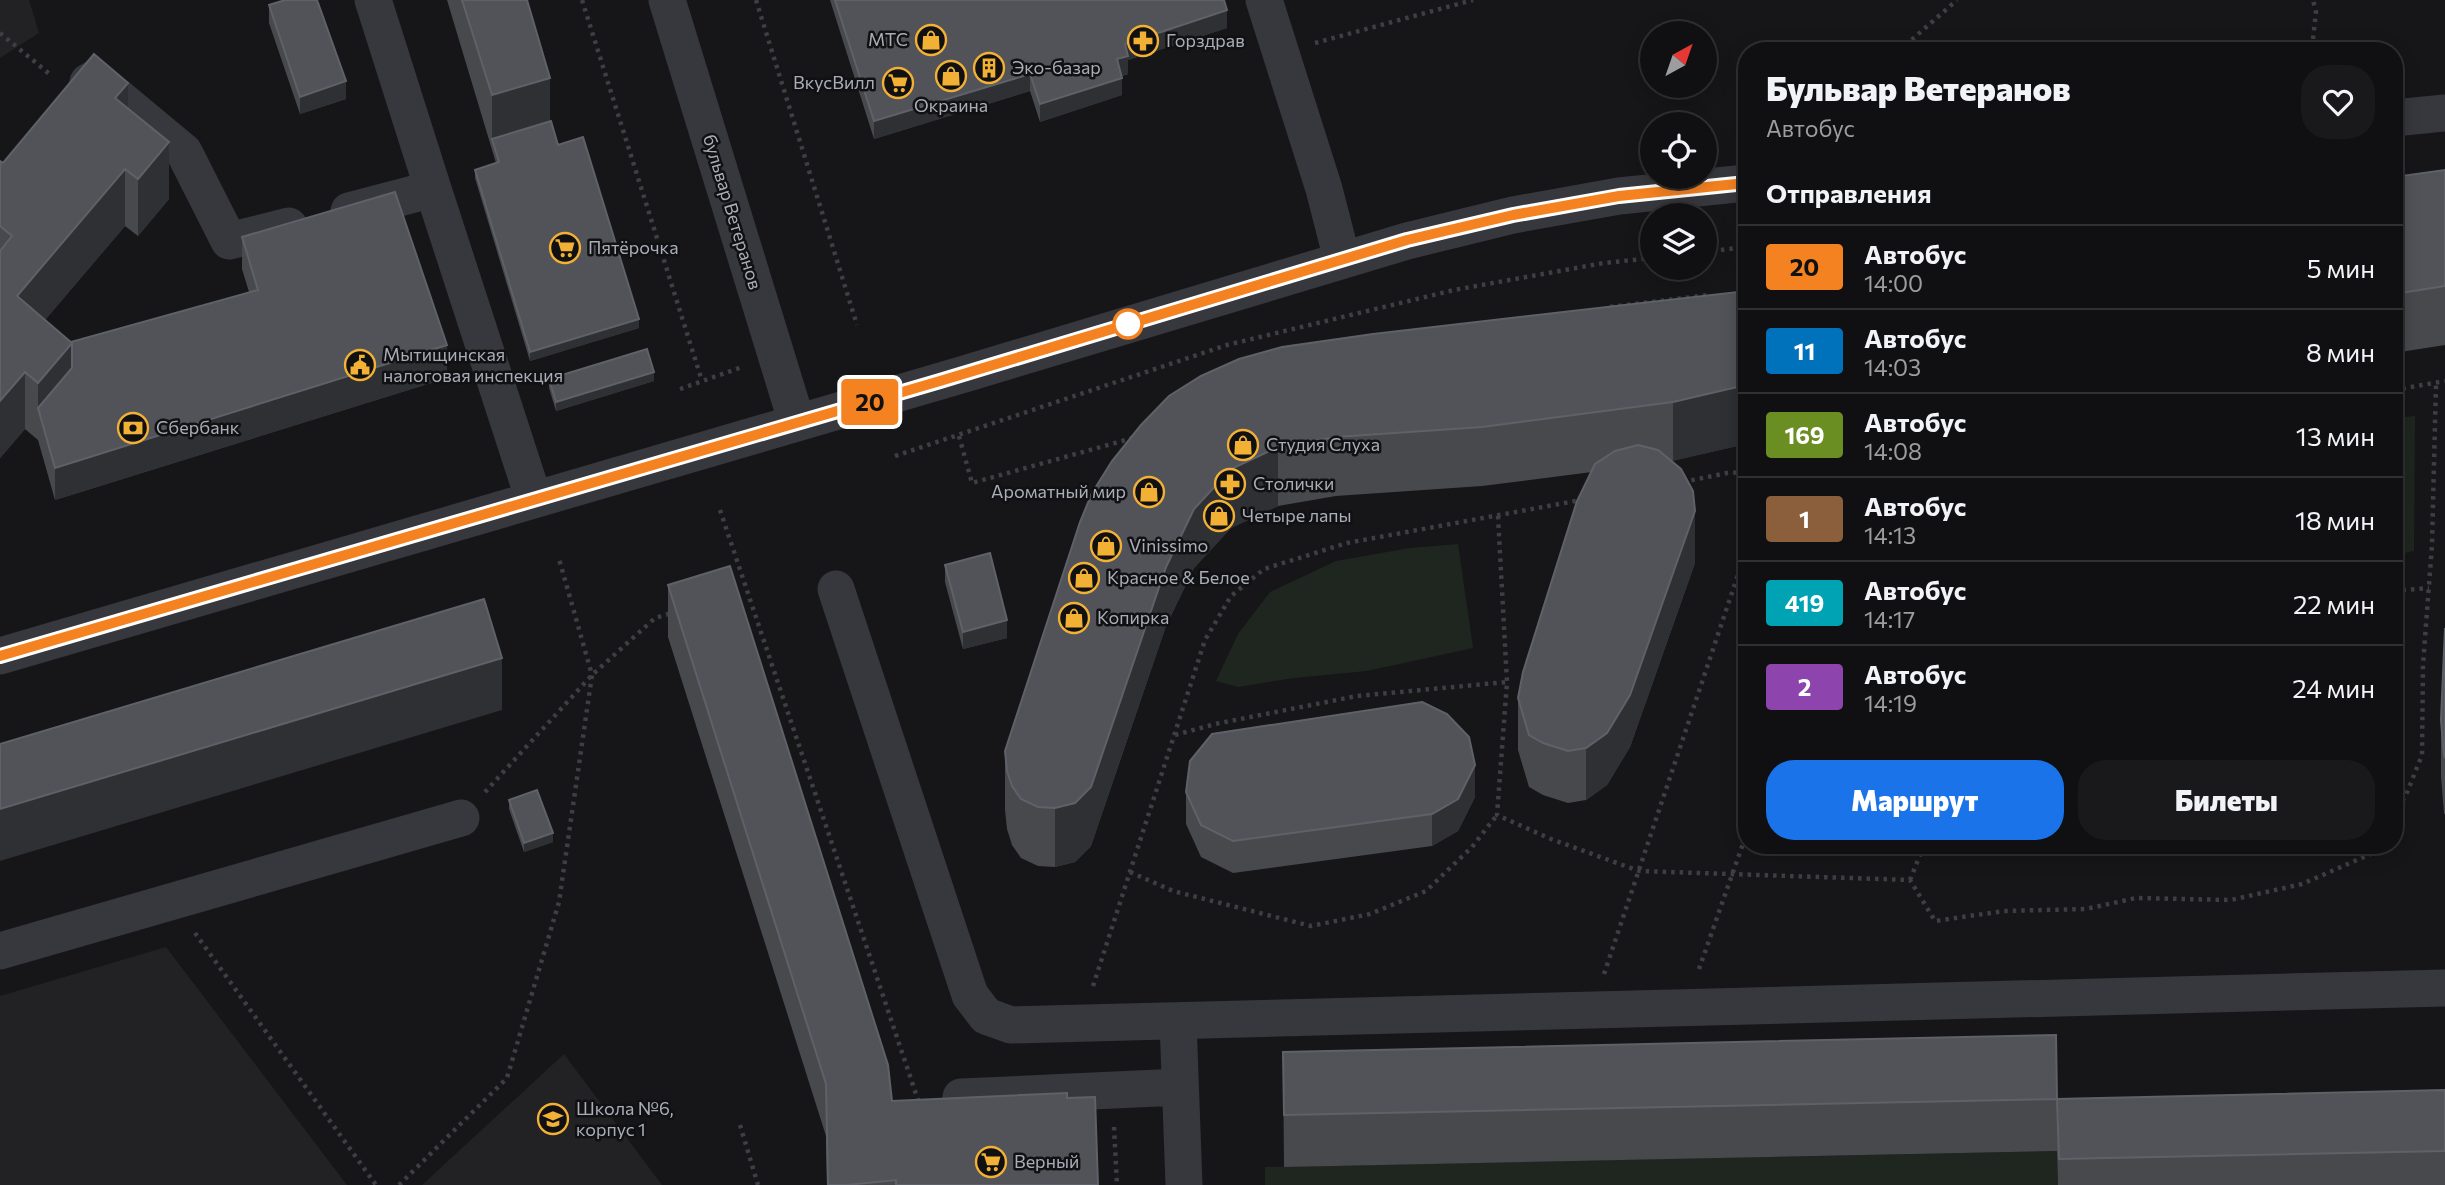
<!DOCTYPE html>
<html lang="ru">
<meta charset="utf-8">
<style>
body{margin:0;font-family:Commissioner,sans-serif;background:#19191b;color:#f1f3f6;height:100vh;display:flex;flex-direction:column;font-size:26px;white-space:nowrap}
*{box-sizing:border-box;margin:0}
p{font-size:23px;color:#9c9d9f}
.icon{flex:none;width:38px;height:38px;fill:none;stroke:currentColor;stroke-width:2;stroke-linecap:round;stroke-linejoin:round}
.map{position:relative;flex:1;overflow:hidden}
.sheet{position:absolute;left:1738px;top:42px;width:665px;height:812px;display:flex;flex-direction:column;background:#101012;border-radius:28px;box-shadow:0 4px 18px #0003,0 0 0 2px #303032}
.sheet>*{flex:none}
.badge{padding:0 14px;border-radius:5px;font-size:24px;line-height:46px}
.needle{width:46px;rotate:40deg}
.buttons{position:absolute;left:1640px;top:21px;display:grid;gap:14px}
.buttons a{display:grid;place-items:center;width:77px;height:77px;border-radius:50%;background:#101012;box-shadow:0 4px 18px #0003,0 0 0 2px #303032;font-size:35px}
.map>.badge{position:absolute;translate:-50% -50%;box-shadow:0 0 0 4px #fff}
h2{padding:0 28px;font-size:26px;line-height:63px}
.round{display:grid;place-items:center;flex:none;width:74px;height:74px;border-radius:28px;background:#19191b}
.head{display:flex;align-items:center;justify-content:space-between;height:119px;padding:0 28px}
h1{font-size:33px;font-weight:800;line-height:52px}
.action{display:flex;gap:14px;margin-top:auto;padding:14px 28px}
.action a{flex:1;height:80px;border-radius:28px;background:#1a73e8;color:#fff;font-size:28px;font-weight:800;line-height:80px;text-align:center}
.action a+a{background:#19191b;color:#f1f3f6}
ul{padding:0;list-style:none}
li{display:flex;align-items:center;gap:21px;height:84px;padding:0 28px;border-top:2px solid #303032}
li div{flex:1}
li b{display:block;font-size:26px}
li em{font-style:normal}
li .badge{min-width:77px;font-weight:700;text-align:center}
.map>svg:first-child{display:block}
</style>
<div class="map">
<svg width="2445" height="1185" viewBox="0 0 2445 1185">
<rect width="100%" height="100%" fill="#161618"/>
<path fill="#222225" d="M0,0H29L39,33L0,58Z
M166,947L347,1185H0V996Z
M564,1054L662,1185H422Z"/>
<path fill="#1e261f" d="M2415,416L2414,551L2394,555V418Z
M1458,544L1473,648L1367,671L1294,678L1238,687L1216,681L1238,634L1270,592L1336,561L1410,548Z
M2057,1151L2058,1185H1265V1167Z"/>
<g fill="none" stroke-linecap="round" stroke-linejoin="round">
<path stroke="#3d3f44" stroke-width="4.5" stroke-dasharray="3.5 5" stroke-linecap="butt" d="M582,0L702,381
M756,0L857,325
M0,33L52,76
M2313,39L2316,12L2313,0
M1315,43L1473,0
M1899,51L1957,0
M1704,252L1746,247
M1610,307L1709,295
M680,389L742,367
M2394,390L2445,381
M959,436L972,483L1133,438
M895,456L1227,345L1454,290L1604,263L1652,258
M1683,482L1727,473L1746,472
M720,510L919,1103
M1498,516L1507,682L1497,815L1551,839L1639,871L1910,880L1935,921L2004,911L2086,909L2136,898L2231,900L2302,884L2373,853L2378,845
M2394,591L2429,588
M1175,735L1215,724L1357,696L1507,682
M485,792L592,675L655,618L672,613
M2394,816L2406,795L2422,755L2423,665L2432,545L2436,384
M1130,872L1173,891L1311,926L1370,914L1426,891L1472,847L1497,815
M1910,880L1924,845
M195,933L376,1185
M1699,969L1746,835
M1604,974L1746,551
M1093,986L1205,640L1231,596L1264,569L1347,543L1581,500
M740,1125L758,1185
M1114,1127L1117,1185
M399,1185L507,1078L559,902L592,675L559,559"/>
<path stroke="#37383d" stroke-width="37" d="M373,0L433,189
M667,0L797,423
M1264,0L1324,189L1342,259
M88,82L95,78L184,152L229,241L289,226
M2394,118L2445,113
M349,211L433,189L534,500
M836,589L970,995L986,1016L1011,1025L2445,988
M0,656L961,375L1407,241L1513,215L1619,196L1746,183
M0,951L461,818
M1178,1021L1184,1185
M961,1097L1180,1087"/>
</g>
<path fill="#47494d" d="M447,0H527L550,121L558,145L639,328L530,361L475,178V170L496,163Z
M830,0H1224L1227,28L1128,60V74L1122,76V95L1040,122L1030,91L874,139Z
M269,5L346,99L300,114L269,23Z
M128,108L169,199L138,236L125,226L45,320L71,342L249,292L242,269V237L447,378L55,500L38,440L25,429L0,458V161L3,163Z
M2445,170V345L2394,353V177Z
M1746,291V444L1671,461L1695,563L1630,747L1607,785L1586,800L1568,803L1543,795L1529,787L1518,750V698L1592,472L1482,486L1336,496L1278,506L1231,528L1194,568L1166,626L1091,846L1075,862L1055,867L1038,866L1021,858L1012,845L1007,829L1005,810V751L1092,493Z
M549,379L654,381L556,411L549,388Z
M945,565L1007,638L963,649L945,582Z
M668,585L892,1101L1067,1098L1098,1185H827L826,1136L668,637Z
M2445,628V815L2444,813L2441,777V720Z
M1186,792L1475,797L1458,831L1432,846L1233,873L1201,857L1186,824Z
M509,800L553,842L524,852L509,809Z
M1283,1052L2057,1099L2445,1090V1185H2058L2057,1151L1284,1167Z"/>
<path fill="#2f3033" d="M1227,10V28L1128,60V74L1117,77V59L1125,44Z
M1030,74V91L874,139V121Z
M550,78V130L492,139V95Z
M1122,78V95L1040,122V104Z
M346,81V99L300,114V97Z
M128,83V140L115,98Z
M169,142V199L138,236V179Z
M125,169V226L17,353V296Z
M639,319V328L530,361V352Z
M72,343V400L38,408V383Z
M447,345V378L55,500V468Z
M25,372V429L0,458V401Z
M654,372V381L556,411V402Z
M1746,385V444L1673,461V402Z
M1278,447V506L1231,528L1194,568L1166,626L1091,846L1075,862L1055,867V808L1194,509L1231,469Z
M1695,511V563L1630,747L1607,785L1586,800V748Z
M1007,620V638L963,649V632Z
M502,658V710L0,861V809Z
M1475,765V797L1458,831L1432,846V814Z
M553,833V842L524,852V843Z"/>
<path fill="#525359" stroke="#5f6168" stroke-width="2" d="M285,0H317L346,81L300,97L269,5Z
M462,0H527L550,78L492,95Z
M835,0H1224L1227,10L1125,44L1128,56L1117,59L1122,78L1040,104L1030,74L874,121Z
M94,54L128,83L115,98L169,142L138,179L125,169L17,296L72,343L38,383L25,372L0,401V251L12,236L0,226V161L3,163Z
M551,121L558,145L583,137L639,319L530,352L475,170L499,162L492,139Z
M2445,170V286L2394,294V177Z
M395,192L447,345L55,468L38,408L72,368V343L71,342L258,290L242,237Z
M1746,291V385L1673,402L1482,427L1336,437L1278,447L1231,469L1194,509L1166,567L1091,787L1075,803L1055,808L1038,807L1021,799L1012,786L1007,771L1005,751L1080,522L1092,493L1112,461L1141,425L1169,396L1201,376L1239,359L1282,347L1373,334Z
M647,349L654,372L556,402L549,379Z
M1638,445L1658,450L1681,469L1693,491L1695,511L1630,695L1607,733L1586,748L1568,751L1543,743L1529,735L1518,698L1523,672L1577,501L1595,464L1615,451Z
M990,553L1007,620L963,632L945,565Z
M730,566L888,1065L892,1101L1067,1093V1098L1095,1097L1098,1185H896V1180L847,1185H828L826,1084L668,585Z
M484,599L502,658L0,809V744Z
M2445,628V758L2444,756L2441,720Z
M1422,702L1447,714L1469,737L1475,765L1458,799L1432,814L1233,841L1201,825L1186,792L1190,761L1212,734Z
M537,790L553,833L524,843L509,800Z
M2056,1035L2057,1099L1284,1115L1283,1052Z
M2445,1090V1151L2059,1159L2057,1099Z"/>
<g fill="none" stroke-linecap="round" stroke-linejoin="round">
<g stroke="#fff" stroke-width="16">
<path id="line" d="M0,656L940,381L1407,240L1513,215L1619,196L1746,183"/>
</g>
<use href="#line" stroke="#f58220" stroke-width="10"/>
</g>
<defs>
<g id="shop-ring" transform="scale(1.575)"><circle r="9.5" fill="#111113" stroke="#f2b134" stroke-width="1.5"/><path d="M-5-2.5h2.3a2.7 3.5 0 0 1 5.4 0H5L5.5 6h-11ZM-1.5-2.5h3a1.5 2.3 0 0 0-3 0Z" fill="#f2b134"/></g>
<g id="pharmacy-ring" transform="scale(1.575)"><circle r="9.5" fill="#111113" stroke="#f2b134" stroke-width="1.5"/><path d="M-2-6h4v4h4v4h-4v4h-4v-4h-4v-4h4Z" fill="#f2b134"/></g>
<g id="building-ring" transform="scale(1.575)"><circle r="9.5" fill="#111113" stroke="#f2b134" stroke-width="1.5"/><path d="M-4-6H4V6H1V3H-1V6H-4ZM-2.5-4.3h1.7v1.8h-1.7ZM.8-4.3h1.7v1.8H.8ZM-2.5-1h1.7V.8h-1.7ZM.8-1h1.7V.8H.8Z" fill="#f2b134"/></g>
<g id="supermarket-ring" transform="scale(1.575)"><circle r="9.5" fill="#111113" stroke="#f2b134" stroke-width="1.5"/><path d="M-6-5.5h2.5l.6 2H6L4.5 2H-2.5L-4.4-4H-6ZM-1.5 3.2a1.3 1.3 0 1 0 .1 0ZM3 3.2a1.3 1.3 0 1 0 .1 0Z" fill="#f2b134"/></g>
<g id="civic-ring" transform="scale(1.575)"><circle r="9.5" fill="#111113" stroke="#f2b134" stroke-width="1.5"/><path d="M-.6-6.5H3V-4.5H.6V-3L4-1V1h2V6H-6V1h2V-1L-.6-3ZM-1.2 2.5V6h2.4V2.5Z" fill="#f2b134"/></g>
<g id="bank-ring" transform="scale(1.575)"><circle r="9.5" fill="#111113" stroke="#f2b134" stroke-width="1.5"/><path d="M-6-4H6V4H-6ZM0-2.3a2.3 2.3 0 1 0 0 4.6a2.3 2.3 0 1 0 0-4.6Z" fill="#f2b134"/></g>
<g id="school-ring" transform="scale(1.575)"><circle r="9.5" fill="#111113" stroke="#f2b134" stroke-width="1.5"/><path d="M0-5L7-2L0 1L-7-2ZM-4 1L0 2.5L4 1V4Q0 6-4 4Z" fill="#f2b134"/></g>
</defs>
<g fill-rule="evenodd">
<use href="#shop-ring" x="931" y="40"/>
<use href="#pharmacy-ring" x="1143" y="41"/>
<use href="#building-ring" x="989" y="68"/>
<use href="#shop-ring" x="951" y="76"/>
<use href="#supermarket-ring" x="898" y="83"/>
<use href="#supermarket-ring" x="565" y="248"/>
<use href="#civic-ring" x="360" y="365"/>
<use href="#bank-ring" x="133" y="428"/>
<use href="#shop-ring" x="1243" y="445"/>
<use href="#pharmacy-ring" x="1230" y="484"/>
<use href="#shop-ring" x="1149" y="492"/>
<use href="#shop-ring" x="1219" y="516"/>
<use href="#shop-ring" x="1106" y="546"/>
<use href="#shop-ring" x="1084" y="578"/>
<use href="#shop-ring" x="1074" y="618"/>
<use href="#school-ring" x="553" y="1119"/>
<use href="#supermarket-ring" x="991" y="1162"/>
</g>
<circle fill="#fff" stroke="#f58220" stroke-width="3.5" cx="1128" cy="324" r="14"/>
<g text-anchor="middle" stroke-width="5" stroke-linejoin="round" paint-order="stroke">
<g font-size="18" fill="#a8adb8" stroke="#111113" text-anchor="start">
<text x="908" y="46" text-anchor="end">МТС</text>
<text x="1166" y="47">Горздрав</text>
<text x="1012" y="74">Эко-базар</text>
<text x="875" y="89" text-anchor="end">ВкусВилл</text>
<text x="951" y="112" text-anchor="middle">Окраина</text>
<text x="588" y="254">Пятёрочка</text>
<text x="383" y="361">Мытищинская<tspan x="383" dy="21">налоговая инспекция</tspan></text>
<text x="156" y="434">Сбербанк</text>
<text x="1266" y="451">Студия Слуха</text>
<text x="1253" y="490">Столички</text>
<text x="1126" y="498" text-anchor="end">Ароматный мир</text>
<text x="1242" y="522">Четыре лапы</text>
<text x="1129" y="552">Vinissimo</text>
<text x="1107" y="584">Красное &amp; Белое</text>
<text x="1097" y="624">Копирка</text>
<text x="576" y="1115">Школа №6,<tspan x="576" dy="21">корпус 1</tspan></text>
<text x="1014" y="1168">Верный</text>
</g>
<g font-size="18" fill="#a8adb8" stroke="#111113">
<text transform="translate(732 212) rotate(73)" y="6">бульвар Ветеранов</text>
</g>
</g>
</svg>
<div class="buttons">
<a><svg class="needle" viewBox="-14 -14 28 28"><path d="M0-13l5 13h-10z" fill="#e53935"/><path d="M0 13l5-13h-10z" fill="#9c9d9f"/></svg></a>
<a><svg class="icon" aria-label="locate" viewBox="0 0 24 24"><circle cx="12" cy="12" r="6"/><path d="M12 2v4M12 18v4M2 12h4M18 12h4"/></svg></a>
<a><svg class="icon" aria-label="layers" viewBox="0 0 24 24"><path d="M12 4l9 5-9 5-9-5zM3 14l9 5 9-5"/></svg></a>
</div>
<b class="badge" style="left:870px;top:402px;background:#f58220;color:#111">20</b>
<section class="sheet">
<div class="head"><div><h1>Бульвар Ветеранов</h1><p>Автобус</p></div><a class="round"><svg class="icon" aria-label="heart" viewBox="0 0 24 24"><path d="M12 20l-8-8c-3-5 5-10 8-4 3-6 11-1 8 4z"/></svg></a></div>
<h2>Отправления</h2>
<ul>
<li><span class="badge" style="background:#f58220;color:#111">20</span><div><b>Автобус</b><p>14:00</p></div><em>5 мин</em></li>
<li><span class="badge" style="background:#0072bc;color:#fff">11</span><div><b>Автобус</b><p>14:03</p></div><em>8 мин</em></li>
<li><span class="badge" style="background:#6b8e23;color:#fff">169</span><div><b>Автобус</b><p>14:08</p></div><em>13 мин</em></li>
<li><span class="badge" style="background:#8b5e3c;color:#fff">1</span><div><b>Автобус</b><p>14:13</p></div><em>18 мин</em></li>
<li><span class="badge" style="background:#00a3b4;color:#fff">419</span><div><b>Автобус</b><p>14:17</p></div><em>22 мин</em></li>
<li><span class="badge" style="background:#8e44ad;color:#fff">2</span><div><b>Автобус</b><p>14:19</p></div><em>24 мин</em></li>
</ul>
<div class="action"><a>Маршрут</a><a>Билеты</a></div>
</section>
</div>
